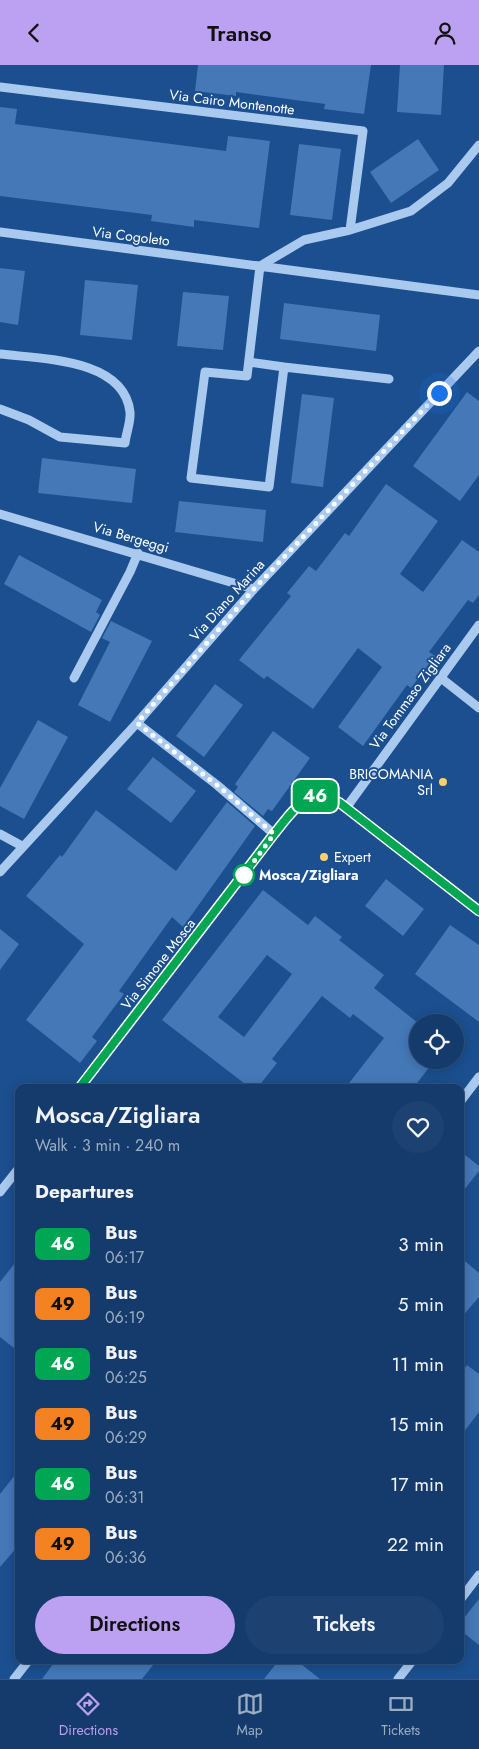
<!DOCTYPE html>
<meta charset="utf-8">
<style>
body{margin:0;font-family:Jost,sans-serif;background:#1d4271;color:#f1f3f6;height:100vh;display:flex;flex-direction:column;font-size:19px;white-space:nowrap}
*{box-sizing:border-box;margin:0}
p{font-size:16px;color:#9dadc1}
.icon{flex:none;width:28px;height:28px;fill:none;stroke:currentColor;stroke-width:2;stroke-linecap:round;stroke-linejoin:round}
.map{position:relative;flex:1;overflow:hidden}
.details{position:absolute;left:15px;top:1019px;width:449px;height:580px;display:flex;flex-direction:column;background:#143b6b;border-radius:10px;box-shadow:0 2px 12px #0003,0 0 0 1px #33557e}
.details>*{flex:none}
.badge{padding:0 10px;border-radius:8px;font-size:18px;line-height:32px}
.buttons{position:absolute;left:409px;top:949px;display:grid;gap:10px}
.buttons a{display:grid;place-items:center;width:55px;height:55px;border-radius:50%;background:#143b6b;box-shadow:0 2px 12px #0003,0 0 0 1px #33557e;font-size:25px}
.you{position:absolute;width:25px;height:25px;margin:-12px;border:4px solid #fff;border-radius:50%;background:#1a73e8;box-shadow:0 0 0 8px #1a73e833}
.map>.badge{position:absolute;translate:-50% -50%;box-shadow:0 0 0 2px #fff}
h2{padding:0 20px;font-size:19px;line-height:45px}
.round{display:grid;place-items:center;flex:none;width:52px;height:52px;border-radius:26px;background:#1d4271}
.overview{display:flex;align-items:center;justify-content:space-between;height:85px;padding:0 20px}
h1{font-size:24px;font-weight:600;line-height:38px}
.action{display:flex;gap:10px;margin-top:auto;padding:10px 20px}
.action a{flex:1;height:58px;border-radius:30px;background:#bca0f2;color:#111;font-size:20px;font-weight:600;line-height:58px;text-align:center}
.action a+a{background:#1d4271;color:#f1f3f6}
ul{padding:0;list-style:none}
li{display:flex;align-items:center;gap:15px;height:60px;padding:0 20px}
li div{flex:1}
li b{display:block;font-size:19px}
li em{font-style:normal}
li .badge{min-width:55px;font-weight:700;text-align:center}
header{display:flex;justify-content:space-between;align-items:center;height:65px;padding:0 20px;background:#bca0f2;color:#111;font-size:22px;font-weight:600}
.tab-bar{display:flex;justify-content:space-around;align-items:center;height:70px;border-top:1px solid #33557e;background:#143b6b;font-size:14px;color:#9dadc1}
.tab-bar a{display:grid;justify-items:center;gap:2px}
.tab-bar .on{color:#bca0f2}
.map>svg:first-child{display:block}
</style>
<header><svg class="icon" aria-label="back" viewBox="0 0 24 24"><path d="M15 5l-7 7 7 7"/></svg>Transo<svg class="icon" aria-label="person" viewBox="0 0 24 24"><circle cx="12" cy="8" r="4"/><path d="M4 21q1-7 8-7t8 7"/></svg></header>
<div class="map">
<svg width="479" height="1614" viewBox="0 0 479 1614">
<rect width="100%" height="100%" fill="#1b4f8f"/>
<path fill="#4478b7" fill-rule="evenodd" d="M198,0H371L364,49L324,44L325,39L236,27V31L195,26Z
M400,0H444L441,50L397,47Z
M0,42L17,44L15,59L226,86L228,71L270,76L259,163L194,155V162L151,156L152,150L0,131Z
M418,74L439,105L391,138L370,107Z
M299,79L341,84L332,155L290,150Z
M0,203L25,206L18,260L0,257Z
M85,215L138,220L132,275L80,270Z
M183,227L229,231L223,285L177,281Z
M284,238L380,250L376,286L280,274Z
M467,327L479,336V410L460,436L413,401Z
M302,329L334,333L323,422L291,418Z
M42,393L136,404L132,438L38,428Z
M386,419L438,456L400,509L423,527L462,475L479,487V530L473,538L468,535L429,587L435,591L411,623L407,620L363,681L338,662L382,602L358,583L313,644L267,611L264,614L239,595L291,531L287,528L309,501L316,506L345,468L349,471Z
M179,436L266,445L263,477L175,467Z
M19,490L102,535L96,547L100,550L91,567L4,519Z
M111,556L152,576L110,657L78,640L110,577L102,573Z
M215,619L243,640L204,692L176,671Z
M38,655L68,672L24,754L0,741V723Z
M273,666L310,693L272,746L268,744L263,751L234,727L238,722L235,719Z
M153,692L196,726L171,758L127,724Z
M227,737L255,761L183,862L172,852L119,926L124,929L92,972L97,976L80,998L26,955L84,879L26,831L60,790L62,792L96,745L176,806Z
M386,814L424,844L403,871L365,841Z
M263,825L308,860L315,851L342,872L339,875L384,910L374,923L418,958V995H435L414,1022H346L384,973L353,949L350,953L322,931L272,994L277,998L258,1022H249L162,955ZM267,890L292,909L244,972L218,952Z
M450,860L479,880V957L415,909Z
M0,864L19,879L0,905Z
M460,1086L479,1101V1106L460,1130Z
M460,1192L479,1208V1232L460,1254Z
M19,1193V1287L0,1272V1217Z
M467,1300L479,1309V1347L460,1372V1309Z
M19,1405V1480L0,1502V1429Z
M479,1534V1580L460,1565V1558Z
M56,1595H157L142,1614H42Z
M279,1595H296L320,1614H264Z"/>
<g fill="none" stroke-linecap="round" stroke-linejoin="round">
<path stroke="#a9c9ee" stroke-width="9" d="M0,22L363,66L350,165
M0,167L479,230
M0,289C41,294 124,293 130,347C131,357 126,368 125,378L60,372L29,355L0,344
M249,297L284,302L269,422L191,413L205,307L247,311L260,201L304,175L350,165L411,146L448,118L479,80
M284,302L389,314
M0,449L254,524
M74,613L130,507L138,488
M441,613L479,643
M137,658L217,720L274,769
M346,743L479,560
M0,769L22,781
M0,807L137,658L254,524L479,286
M80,1022L274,769C292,747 309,719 340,738L479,846
M460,1037L479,1012
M0,1127L19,1103
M460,1535L479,1510
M14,1614L29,1595
M398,1614L413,1595"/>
</g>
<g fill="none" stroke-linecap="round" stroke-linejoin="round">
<g stroke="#fff" stroke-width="11">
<path id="line" d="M80,1022L274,769C292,747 308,719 340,738L479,846"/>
</g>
<use href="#line" stroke="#00a651" stroke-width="8"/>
<path stroke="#fff" stroke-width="5" stroke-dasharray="0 9" d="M244,810L274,769L217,720L137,658L254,524L439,328"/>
</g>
<g fill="#ffd166" stroke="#1b4f8f" stroke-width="2">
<circle cx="443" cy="717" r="5"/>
<circle cx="324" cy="792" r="5"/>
</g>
<circle fill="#fff" stroke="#00a651" stroke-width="2.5" cx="244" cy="810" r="10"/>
<g text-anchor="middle" stroke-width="4" stroke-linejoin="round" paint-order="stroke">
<g font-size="14" fill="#fff" stroke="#1b4f8f">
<text transform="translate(232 37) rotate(7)" y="5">Via Cairo Montenotte</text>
<text transform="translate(131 171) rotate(7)" y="5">Via Cogoleto</text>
<text transform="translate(131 472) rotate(16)" y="5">Via Bergeggi</text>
<text transform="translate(227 535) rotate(-48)" y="5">Via Diano Marina</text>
<text transform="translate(410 631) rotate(-54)" y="5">Via Tommaso Zigliara</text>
<text transform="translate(158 899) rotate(-52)" y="5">Via Simone Mosca</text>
</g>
<g font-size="14" fill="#fff" stroke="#1b4f8f" text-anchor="end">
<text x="433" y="714">BRICOMANIA<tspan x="433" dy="16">Srl</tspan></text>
<text x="334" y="797" text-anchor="start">Expert</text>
</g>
<g font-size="14" font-weight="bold" fill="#fff" stroke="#1b4f8f" text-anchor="start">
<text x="259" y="815">Mosca/Zigliara</text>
</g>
</g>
</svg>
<div class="buttons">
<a><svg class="icon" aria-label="locate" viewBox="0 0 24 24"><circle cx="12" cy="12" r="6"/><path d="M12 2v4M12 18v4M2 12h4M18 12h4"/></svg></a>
</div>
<div class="you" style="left:439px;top:328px"></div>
<b class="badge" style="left:315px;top:731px;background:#00a651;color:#fff">46</b>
<section class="details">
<div class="overview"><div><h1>Mosca/Zigliara</h1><p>Walk · 3 min · 240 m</p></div><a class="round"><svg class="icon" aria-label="heart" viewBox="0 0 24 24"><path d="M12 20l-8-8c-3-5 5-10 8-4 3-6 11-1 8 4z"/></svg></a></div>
<h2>Departures</h2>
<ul>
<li><span class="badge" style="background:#00a651;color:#fff">46</span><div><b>Bus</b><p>06:17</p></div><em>3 min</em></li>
<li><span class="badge" style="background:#f58220;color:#111">49</span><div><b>Bus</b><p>06:19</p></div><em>5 min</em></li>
<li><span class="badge" style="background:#00a651;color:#fff">46</span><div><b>Bus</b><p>06:25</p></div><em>11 min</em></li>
<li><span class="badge" style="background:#f58220;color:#111">49</span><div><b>Bus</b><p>06:29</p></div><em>15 min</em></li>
<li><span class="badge" style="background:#00a651;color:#fff">46</span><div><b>Bus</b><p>06:31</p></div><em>17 min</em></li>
<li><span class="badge" style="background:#f58220;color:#111">49</span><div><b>Bus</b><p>06:36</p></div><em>22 min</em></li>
</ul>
<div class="action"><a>Directions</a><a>Tickets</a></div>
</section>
</div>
<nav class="tab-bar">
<a class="on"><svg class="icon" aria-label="directions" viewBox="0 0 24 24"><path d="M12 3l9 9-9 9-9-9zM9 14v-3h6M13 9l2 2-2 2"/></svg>Directions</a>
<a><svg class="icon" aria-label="map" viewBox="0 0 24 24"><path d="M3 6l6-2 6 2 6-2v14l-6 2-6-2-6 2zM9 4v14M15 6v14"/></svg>Map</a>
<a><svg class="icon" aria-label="tickets" viewBox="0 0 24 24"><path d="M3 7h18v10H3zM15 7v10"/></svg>Tickets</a>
</nav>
